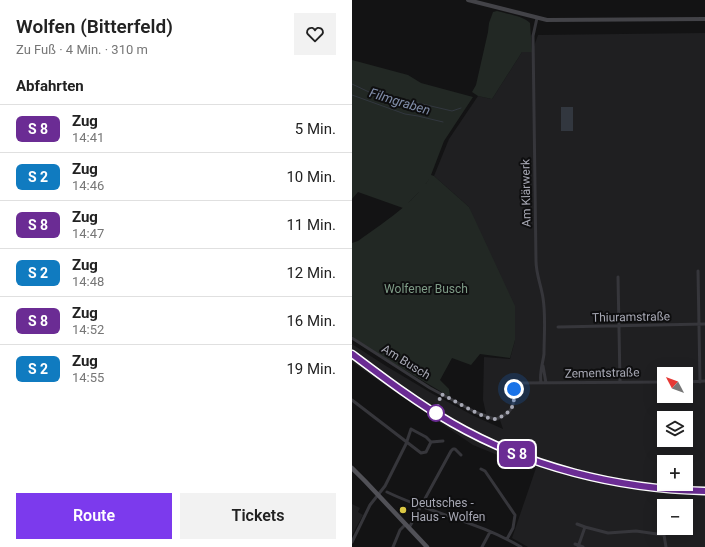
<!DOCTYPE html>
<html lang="de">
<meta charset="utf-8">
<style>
body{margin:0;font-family:Roboto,sans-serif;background:#f2f2f2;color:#222;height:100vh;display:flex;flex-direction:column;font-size:15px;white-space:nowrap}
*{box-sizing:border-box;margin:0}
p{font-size:13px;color:#767676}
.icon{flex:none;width:22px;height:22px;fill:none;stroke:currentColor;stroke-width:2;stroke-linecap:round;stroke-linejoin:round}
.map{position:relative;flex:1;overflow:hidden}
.drawer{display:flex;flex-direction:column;background:#fff;width:352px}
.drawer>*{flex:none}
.badge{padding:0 8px;border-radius:6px;font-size:14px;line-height:26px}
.needle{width:26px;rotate:311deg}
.buttons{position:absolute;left:305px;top:367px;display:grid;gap:8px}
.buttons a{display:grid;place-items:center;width:36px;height:36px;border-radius:0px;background:#fff;box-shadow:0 4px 16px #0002;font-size:20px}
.you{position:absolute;width:20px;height:20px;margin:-10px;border:3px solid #fff;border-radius:50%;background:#1a73e8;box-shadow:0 0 0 6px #1a73e833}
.map>.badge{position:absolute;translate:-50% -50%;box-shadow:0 0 0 2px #fff}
h2{padding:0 16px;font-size:15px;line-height:36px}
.round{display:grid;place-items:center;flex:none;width:42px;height:42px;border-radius:0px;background:#f2f2f2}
.summary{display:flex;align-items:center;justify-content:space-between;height:68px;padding:0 16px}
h1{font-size:19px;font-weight:600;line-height:30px}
.primary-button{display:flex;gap:8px;margin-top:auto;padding:8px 16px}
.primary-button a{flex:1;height:46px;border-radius:0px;background:#7c3aed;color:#fff;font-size:16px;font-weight:600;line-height:46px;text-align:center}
.primary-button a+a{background:#f2f2f2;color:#222}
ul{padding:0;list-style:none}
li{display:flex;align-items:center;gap:12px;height:48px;padding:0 16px;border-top:1px solid #e0e0e0}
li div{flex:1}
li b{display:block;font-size:15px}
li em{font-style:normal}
li .badge{min-width:44px;font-weight:700;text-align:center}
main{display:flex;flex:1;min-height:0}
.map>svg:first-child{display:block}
</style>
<main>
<section class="drawer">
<div class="summary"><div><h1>Wolfen (Bitterfeld)</h1><p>Zu Fuß · 4 Min. · 310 m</p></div><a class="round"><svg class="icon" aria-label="heart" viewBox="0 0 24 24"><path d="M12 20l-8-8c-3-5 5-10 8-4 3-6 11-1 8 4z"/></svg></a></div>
<h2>Abfahrten</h2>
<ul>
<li><span class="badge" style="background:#6b2c94;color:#fff">S 8</span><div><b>Zug</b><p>14:41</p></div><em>5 Min.</em></li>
<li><span class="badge" style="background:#107bc0;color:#fff">S 2</span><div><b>Zug</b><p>14:46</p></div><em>10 Min.</em></li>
<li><span class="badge" style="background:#6b2c94;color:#fff">S 8</span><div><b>Zug</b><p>14:47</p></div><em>11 Min.</em></li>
<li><span class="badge" style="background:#107bc0;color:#fff">S 2</span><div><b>Zug</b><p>14:48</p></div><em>12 Min.</em></li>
<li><span class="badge" style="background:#6b2c94;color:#fff">S 8</span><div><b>Zug</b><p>14:52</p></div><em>16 Min.</em></li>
<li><span class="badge" style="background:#107bc0;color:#fff">S 2</span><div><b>Zug</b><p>14:55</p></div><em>19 Min.</em></li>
</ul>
<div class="primary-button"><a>Route</a><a>Tickets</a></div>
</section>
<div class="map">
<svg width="353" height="547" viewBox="0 0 353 547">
<rect width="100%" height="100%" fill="#131314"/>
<path fill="#1f1f21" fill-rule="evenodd" d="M353,33V547H176L160,538L184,468L148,456L121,445L39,389L0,362V344L34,366L81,394L122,416L151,429L148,420L144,421L135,418L131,400L132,357L158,359L163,340L117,207L82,176L97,139L126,96L140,99L170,52H180L186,35ZM312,374H334V396H312ZM312,418H334V440H312ZM312,462H334V484H312ZM312,506H334V528H312Z
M0,504L8,508L6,512L11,515L0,535Z"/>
<path fill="#222824" d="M145,11C155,14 171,16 178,23L180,52H170L140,99L126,96L120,92L124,85L136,32L137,23L141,12Z
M0,60L56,75L69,83L121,97L92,141L79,175L82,176L117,207L163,306V340L158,358L128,354L119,365L100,358L88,380L97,389L98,397L11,345L0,336V243L6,241C32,222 60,205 78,178L70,189L51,208L6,192L0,199Z"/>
<path fill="#32373f" d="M209,107H221V131H209Z"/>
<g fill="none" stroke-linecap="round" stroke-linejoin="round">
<path stroke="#32373f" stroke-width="1" d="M0,84L17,92L62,102L100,111L109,108
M0,95L53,114L66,116L91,122"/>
<path stroke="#36363b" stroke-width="3" d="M185,18L181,36L184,261C184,274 189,285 191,298C194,316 192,336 192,354C191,362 187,375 189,382
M346,271L348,382
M266,277L268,382
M206,327L353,324
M0,338L78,388L123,412L142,419C147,419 150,416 154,414C164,407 161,398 162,387L166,383L312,382
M191,366L194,383
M334,382L353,381
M0,400L69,453L74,452L79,442
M129,469L133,471L163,515L161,528L155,539
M35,492C78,513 127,522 169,547
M225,524L233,527
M57,528L99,451L101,449H103L109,455
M0,542L18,505L33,486L54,444L59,429L74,437L79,442L91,441
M223,544L231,547
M41,547L48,530L54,524
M130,547L138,532
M226,547L233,527L256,533L284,531L312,535L314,547"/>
<path stroke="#434348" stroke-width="4" d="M116,0L195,20L353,19"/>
<path stroke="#515157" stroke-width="4.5" d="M0,468L13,481L75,547"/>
<g stroke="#515257" stroke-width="2.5">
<path id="rail" d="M0,354C32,378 65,403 100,423C177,467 265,489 353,491"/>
</g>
<use href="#rail" stroke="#0e0e0f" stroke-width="1" stroke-dasharray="3" stroke-linecap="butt"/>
</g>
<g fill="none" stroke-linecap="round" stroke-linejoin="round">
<g stroke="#fff" stroke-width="9">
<path id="line" d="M0,354C32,378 65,403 100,423C177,467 265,489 353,491"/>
</g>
<use href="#line" stroke="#6b2c94" stroke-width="6"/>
<path stroke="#a6a7b3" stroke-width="4" stroke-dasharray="0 7.2" d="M84,413L89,394C100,399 132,419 142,419C146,419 148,417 151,416C163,408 162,403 162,389"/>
</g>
<circle fill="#fff" stroke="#6b2c94" stroke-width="2" cx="84" cy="413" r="8"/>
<circle fill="#dbc844" stroke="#0e0e0f" stroke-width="1.5" cx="51" cy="510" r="4"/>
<g text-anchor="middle" stroke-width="4" stroke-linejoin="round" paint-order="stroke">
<g font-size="12" fill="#a6a7b3" stroke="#0e0e0f">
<text transform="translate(174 193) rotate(-91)" y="4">Am Klärwerk</text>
<text transform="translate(279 317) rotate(-1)" y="4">Thiuramstraße</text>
<text transform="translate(54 362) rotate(32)" y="4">Am Busch</text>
<text transform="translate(250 373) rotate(-1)" y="4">Zementstraße</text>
</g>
<g font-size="12" fill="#7f9c87" stroke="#0e0e0f">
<text x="74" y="293">Wolfener Busch</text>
</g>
<g font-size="12" fill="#a6a7b3" stroke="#0e0e0f" text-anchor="start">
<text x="59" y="507">Deutsches -<tspan x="59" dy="14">Haus - Wolfen</tspan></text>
</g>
<g font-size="13" font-style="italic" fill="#818eaa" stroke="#0e0e0f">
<text transform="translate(48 101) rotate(17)" y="5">Filmgraben</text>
</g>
</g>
</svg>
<div class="buttons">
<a><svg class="needle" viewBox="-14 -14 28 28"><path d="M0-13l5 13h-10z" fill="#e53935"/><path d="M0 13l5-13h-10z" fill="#767676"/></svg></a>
<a><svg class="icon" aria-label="layers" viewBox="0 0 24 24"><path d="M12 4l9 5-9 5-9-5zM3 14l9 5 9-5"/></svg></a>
<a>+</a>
<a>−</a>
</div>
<div class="you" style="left:162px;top:389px"></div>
<b class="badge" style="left:165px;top:454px;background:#6b2c94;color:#fff">S 8</b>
</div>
</main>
